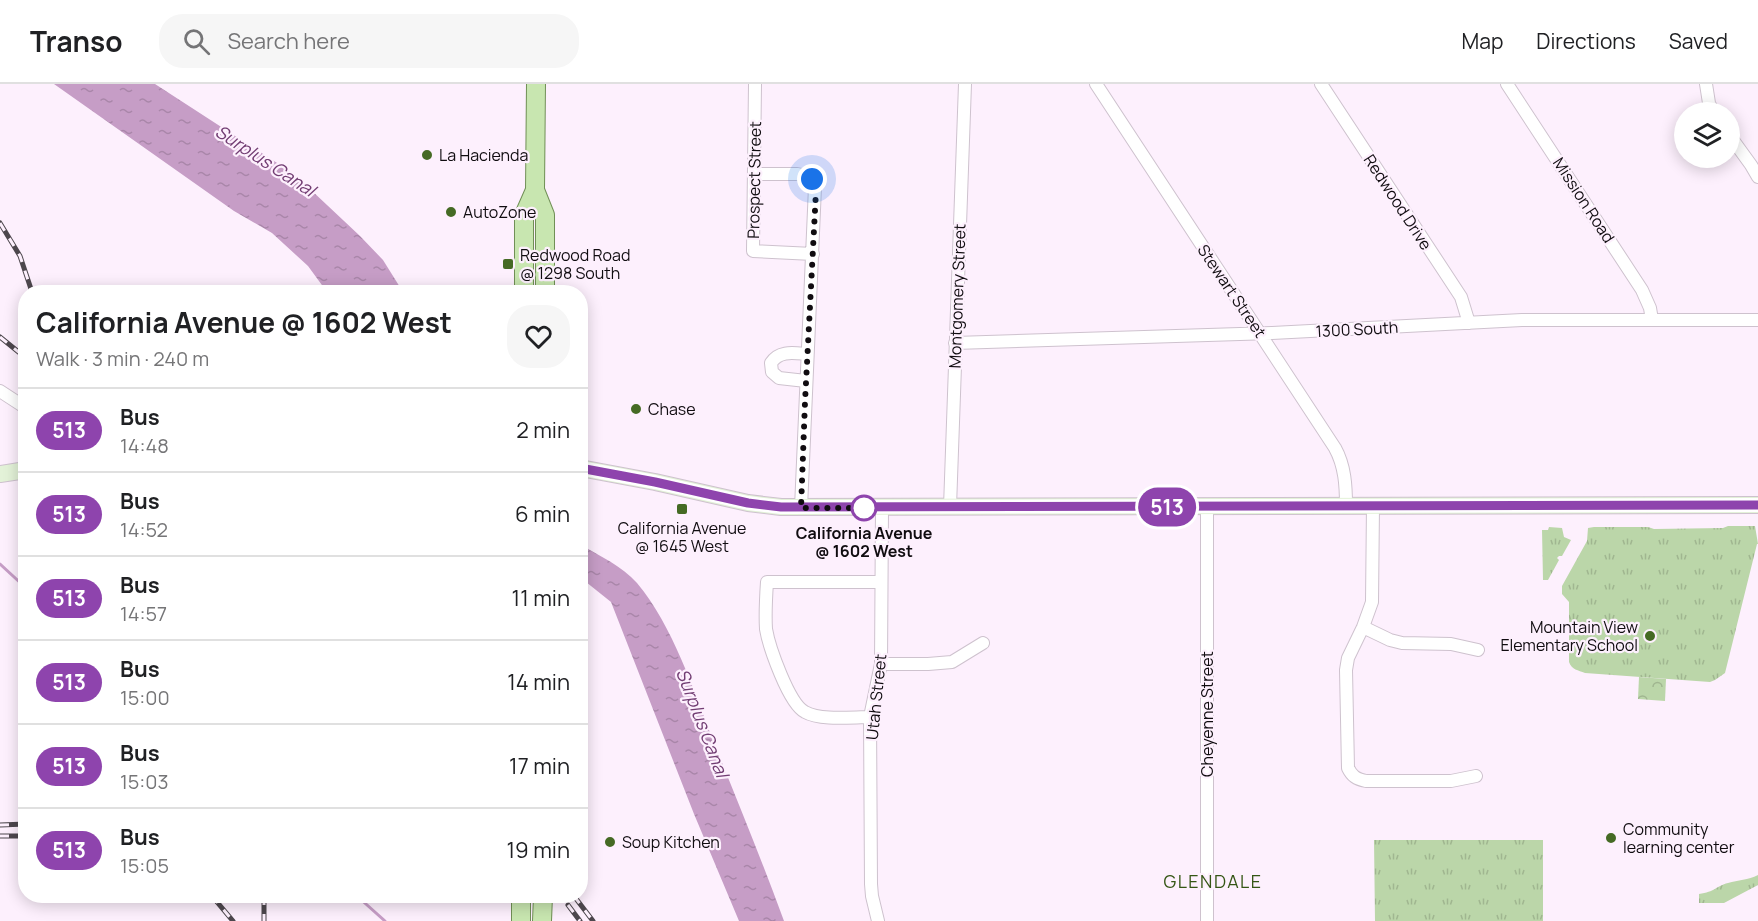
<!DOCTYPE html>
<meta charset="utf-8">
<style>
body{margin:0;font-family:Manrope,sans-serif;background:#f6f6f6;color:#202124;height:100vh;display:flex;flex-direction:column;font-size:22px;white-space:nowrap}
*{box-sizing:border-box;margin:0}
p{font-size:20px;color:#757577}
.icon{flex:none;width:33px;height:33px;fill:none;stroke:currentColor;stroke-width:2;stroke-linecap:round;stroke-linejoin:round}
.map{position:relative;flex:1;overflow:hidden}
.side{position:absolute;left:18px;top:201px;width:570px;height:618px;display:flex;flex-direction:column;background:#fff;border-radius:24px;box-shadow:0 3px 15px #0003}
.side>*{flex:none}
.badge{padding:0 12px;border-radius:20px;font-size:21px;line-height:39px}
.fabs{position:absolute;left:1674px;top:18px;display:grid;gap:12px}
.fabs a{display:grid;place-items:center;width:66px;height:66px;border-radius:50%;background:#fff;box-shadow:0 3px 15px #0003;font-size:30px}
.you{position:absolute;width:30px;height:30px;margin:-15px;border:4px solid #fff;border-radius:50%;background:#1a73e8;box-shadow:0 0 0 9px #1a73e833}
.map>.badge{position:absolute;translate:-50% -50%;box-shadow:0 0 0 3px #fff}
.round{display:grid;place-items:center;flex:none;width:63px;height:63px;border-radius:24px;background:#f6f6f6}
.headline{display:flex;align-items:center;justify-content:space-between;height:102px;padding:0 18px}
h1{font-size:28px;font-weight:700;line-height:45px}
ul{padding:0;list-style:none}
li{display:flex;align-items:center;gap:18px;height:84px;padding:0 18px;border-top:2px solid #e0e0e0}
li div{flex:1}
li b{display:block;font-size:22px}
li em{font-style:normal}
li .badge{min-width:66px;font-weight:700;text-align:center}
header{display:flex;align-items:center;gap:36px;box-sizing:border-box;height:84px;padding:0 30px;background:#fff;border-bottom:2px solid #e0e0e0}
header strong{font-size:28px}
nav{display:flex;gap:33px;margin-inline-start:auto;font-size:21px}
.search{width:420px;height:54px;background:#f6f6f6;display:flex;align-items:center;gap:15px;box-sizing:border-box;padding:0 21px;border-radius:24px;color:#757577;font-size:22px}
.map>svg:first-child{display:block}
</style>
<header>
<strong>Transo</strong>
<div class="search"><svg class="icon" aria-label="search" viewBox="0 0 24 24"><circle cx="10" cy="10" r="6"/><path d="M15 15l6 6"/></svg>Search here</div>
<nav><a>Map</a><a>Directions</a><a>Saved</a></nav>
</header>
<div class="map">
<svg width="1758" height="837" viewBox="0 0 1758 837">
<defs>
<pattern id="grass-tufts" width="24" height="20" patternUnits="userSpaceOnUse" patternTransform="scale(1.5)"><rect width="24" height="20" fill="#bbd6a9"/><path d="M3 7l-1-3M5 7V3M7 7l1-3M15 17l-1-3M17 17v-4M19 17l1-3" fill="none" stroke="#a0b690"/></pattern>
<pattern id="park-crowns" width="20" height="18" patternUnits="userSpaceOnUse" patternTransform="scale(1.5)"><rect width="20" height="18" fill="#bbd6a9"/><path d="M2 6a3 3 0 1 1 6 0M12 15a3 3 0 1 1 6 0" fill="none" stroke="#a0b690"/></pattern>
<pattern id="water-ripples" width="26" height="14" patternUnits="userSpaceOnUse" patternTransform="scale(1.5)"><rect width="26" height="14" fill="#c69dc6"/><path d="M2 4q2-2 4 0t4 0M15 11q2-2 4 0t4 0" fill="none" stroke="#a986a9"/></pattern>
</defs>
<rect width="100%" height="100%" fill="#fdf0fd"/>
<path fill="url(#grass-tufts)" d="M1728,442H1755L1758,460H1757L1725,589L1715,596L1710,598L1585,589C1578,586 1572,586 1569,578V518L1562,510V502L1587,457L1588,444L1594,443H1648L1654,445L1723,444Z
M1549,443L1562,444L1564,453L1571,456L1562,472H1559L1557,474L1559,476L1548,496H1543L1542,446H1548Z
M1374,756H1543V837H1375Z
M1758,791V801L1724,819H1699V810C1715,808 1716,802 1728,799C1738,796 1748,796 1758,791Z"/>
<path fill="url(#park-crowns)" d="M1639,593L1666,595L1665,617L1638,615Z"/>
<path fill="url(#water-ripples)" d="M54,0H155L294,90L360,152L383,176L403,208H327L308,182L272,149L234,127Z
M581,461C600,472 622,482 637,499C673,542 694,607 714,659C738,718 762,777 784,837H739L694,730L611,518L581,494Z"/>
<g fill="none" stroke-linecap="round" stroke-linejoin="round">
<path stroke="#c69dc6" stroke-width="3" d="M0,480L26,504
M357,812L385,837"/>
<g stroke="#cec2ce" stroke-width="14">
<path id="minor" d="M755,0L753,167L813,170
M1096,0L1335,364C1345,382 1346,402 1346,422
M1321,0L1461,213L1469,239
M1507,0L1642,206L1650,224L1652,236
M1706,0L1709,19L1713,28
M1730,52L1751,81L1758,93
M754,90H797L807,92L812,95L815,103L801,424
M955,259L1272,249L1522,236H1758
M806,297L779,294L772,288L771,279C779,266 794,269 807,270
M0,307L26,324
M1373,422L1372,518L1363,543L1348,574L1346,586L1348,684C1352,692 1356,695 1366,697H1451L1476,692
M950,423L965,0
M1207,423V837
M1363,543L1390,556L1402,559L1451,560L1478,566
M881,580H928L952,578L983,559
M870,633C852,633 821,637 805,628C789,620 769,563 766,545C765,529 766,513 767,498H880
M878,837L872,812L871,800L870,633L881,580L882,424"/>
</g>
<g stroke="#cec2ce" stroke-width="18">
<path id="secondary" d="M580,384L655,398L748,419L781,423L1758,421
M0,390L26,386"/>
</g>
<g stroke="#708f56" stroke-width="20">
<path id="primary" d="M536,0L535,106L545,131V208
M524,208V131L535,106
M521,837V812
M542,837L543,812"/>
</g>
<use href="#minor" stroke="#fff" stroke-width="12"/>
<use href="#secondary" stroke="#e3f2d8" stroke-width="16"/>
<use href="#primary" stroke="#c8e6b0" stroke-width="18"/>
<g stroke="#4d474d" stroke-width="5">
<path id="rail" d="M0,139L20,172L32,208
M0,253L26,274
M0,741L26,740
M0,752H26
M212,812L233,837
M264,812V837
M574,812L593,837
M568,821L580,837"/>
</g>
<use href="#rail" stroke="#fdf0fd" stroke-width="3" stroke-dasharray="9" stroke-linecap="butt"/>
</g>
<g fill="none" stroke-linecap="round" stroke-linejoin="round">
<g stroke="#fff" stroke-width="14">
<path id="line" d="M580,384L655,398L748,419L781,423L1758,421"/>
</g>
<use href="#line" stroke="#8e44ad" stroke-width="9"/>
<path stroke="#100c10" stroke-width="6" stroke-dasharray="0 10.8" d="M812,95L816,107L805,318L801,424H864"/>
</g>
<g fill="#456a24" stroke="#fdf0fd" stroke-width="2">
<circle cx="427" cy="71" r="6"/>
<circle cx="451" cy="128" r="6"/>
<rect x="502" y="174" width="12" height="12" rx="3"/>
<circle cx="636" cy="325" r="6"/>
<rect x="676" y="419" width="12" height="12" rx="3"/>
<circle cx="1650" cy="552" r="6"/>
<circle cx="1611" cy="754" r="6"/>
<circle cx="610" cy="758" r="6"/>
</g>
<circle fill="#fff" stroke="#8e44ad" stroke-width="3" cx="864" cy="424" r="12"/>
<g text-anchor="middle" stroke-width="4.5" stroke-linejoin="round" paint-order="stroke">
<g font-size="16" fill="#100c10" stroke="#fdf0fd" text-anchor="start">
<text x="439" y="77">La Hacienda</text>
<text x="463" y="134">AutoZone</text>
<text x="520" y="177">Redwood Road<tspan x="520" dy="18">@ 1298 South</tspan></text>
<text x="648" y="331">Chase</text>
<text x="682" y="450" text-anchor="middle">California Avenue<tspan x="682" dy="18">@ 1645 West</tspan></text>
<text x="1638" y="549" text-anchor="end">Mountain View<tspan x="1638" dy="18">Elementary School</tspan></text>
<text x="1623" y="751">Community<tspan x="1623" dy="18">learning center</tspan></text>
<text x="622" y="764">Soup Kitchen</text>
</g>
<g font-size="16" fill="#100c10" stroke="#fdf0fd">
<text transform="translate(754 96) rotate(-89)" y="6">Prospect Street</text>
<text transform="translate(1584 116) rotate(57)" y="6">Mission Road</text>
<text transform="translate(1398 118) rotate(57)" y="6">Redwood Drive</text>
<text transform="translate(1232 207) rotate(56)" y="6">Stewart Street</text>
<text transform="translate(957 212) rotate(-88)" y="6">Montgomery Street</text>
<text transform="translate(1357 245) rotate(-3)" y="6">1300 South</text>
<text transform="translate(876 613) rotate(-84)" y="6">Utah Street</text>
<text transform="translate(1207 630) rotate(-90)" y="6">Cheyenne Street</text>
</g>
<g font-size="16" font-weight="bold" fill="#100c10" stroke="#fdf0fd">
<text x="864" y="455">California Avenue<tspan x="864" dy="18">@ 1602 West</tspan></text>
</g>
<g font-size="18" font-style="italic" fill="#723d73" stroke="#fdf0fd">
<text transform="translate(265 77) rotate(33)" y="6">Surplus Canal</text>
<text transform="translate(702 639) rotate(69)" y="6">Surplus Canal</text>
</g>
<g font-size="18" letter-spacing="1.5" fill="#355615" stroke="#fdf0fd">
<text x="1213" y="804">GLENDALE</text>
</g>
</g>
</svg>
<div class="fabs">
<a><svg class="icon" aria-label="layers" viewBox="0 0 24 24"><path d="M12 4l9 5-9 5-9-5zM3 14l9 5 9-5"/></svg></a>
</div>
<div class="you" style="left:812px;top:95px"></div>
<b class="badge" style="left:1167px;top:423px;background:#8e44ad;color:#fff">513</b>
<section class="side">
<div class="headline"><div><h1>California Avenue @ 1602 West</h1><p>Walk · 3 min · 240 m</p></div><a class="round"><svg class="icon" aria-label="heart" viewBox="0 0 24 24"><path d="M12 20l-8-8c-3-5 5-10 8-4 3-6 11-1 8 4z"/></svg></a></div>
<ul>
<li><span class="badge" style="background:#8e44ad;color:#fff">513</span><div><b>Bus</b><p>14:48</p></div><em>2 min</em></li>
<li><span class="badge" style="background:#8e44ad;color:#fff">513</span><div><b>Bus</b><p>14:52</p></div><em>6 min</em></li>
<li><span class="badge" style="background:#8e44ad;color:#fff">513</span><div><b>Bus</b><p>14:57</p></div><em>11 min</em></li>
<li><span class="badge" style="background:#8e44ad;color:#fff">513</span><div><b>Bus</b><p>15:00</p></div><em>14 min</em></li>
<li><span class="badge" style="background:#8e44ad;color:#fff">513</span><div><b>Bus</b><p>15:03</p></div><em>17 min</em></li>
<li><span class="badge" style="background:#8e44ad;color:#fff">513</span><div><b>Bus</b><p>15:05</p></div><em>19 min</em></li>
</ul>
</section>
</div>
